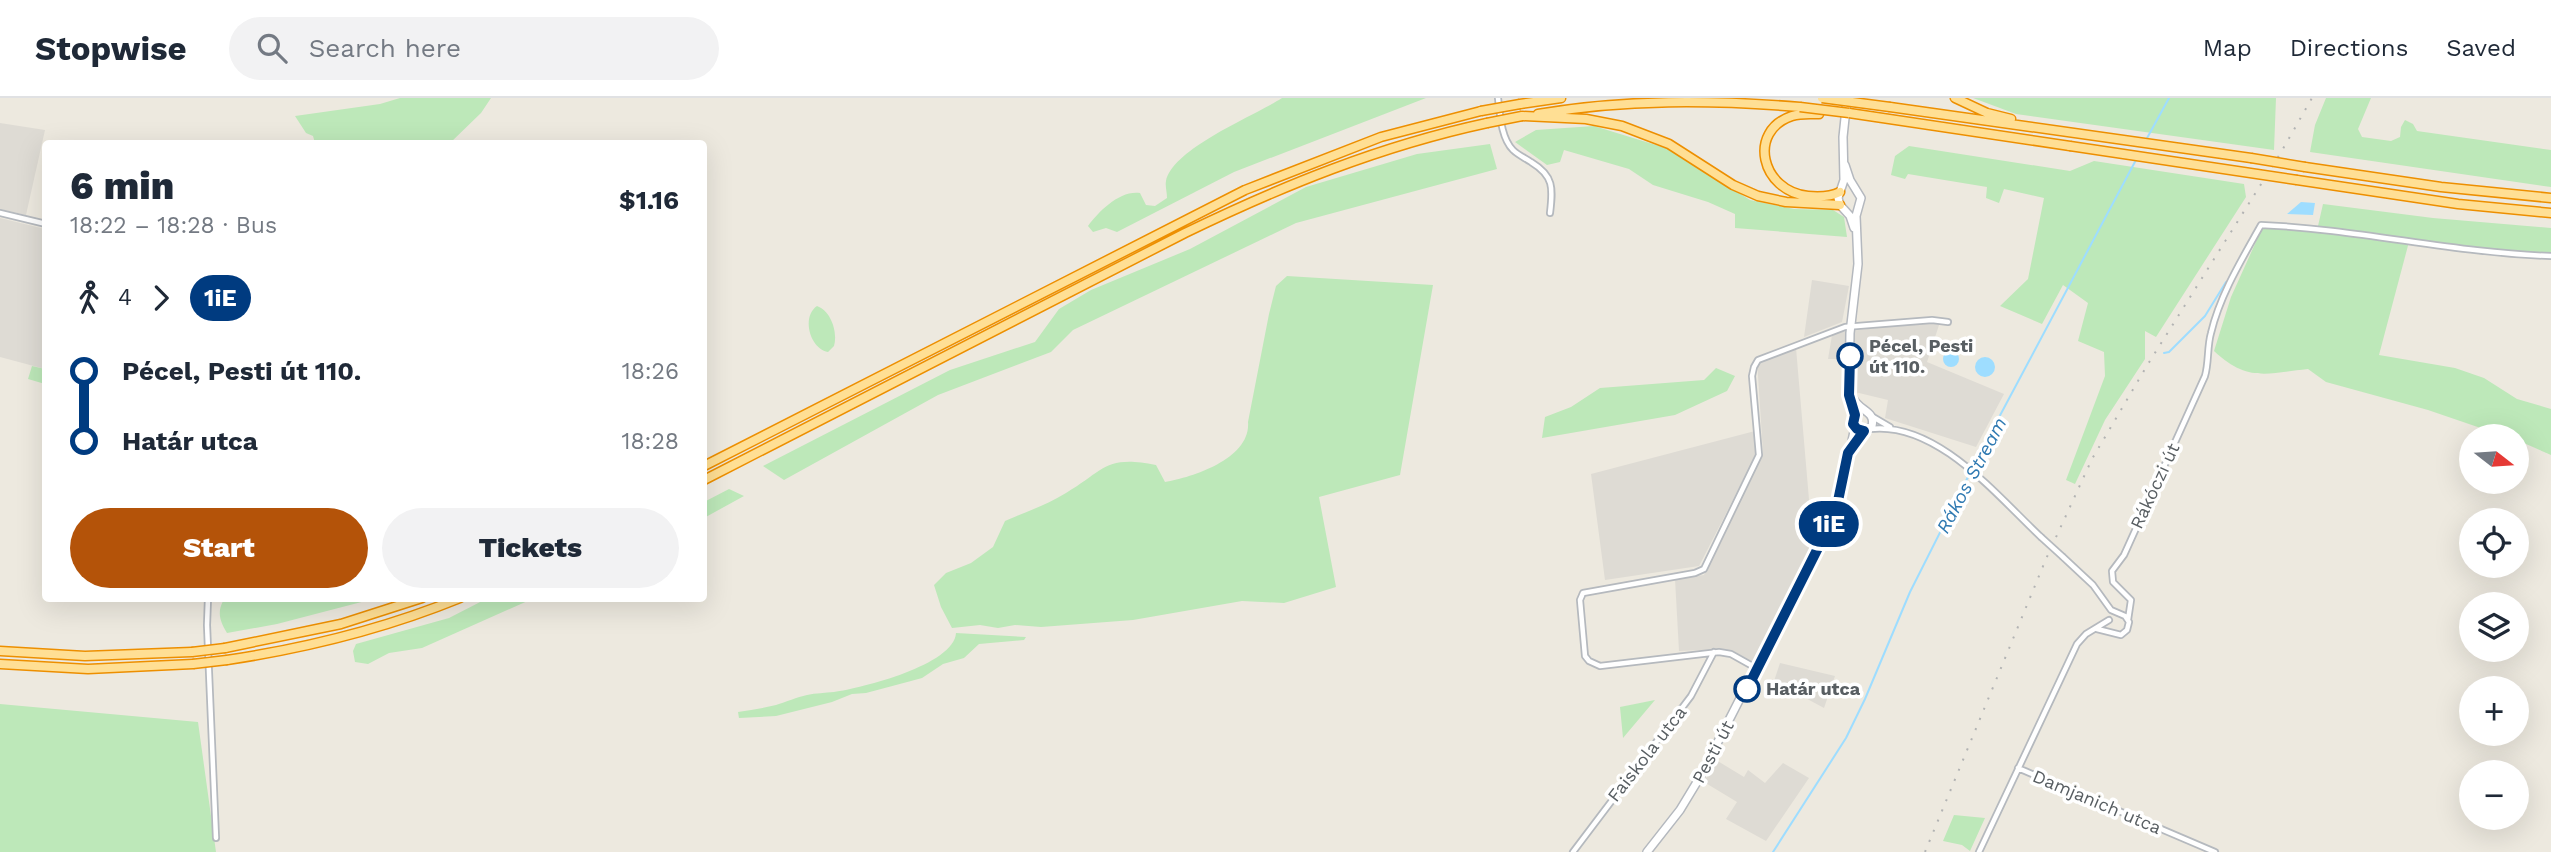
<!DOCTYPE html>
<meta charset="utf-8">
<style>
body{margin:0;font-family:"Work Sans",sans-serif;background:#f2f2f3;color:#1f2937;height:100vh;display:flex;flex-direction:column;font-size:26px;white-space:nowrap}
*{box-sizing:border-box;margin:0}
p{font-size:23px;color:#747a83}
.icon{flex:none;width:38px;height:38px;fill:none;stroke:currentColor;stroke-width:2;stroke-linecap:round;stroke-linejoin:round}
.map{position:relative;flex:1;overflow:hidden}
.panel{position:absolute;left:42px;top:42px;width:665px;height:462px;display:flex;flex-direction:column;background:#fff;border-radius:7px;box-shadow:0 7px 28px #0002}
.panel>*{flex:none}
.badge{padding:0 14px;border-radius:23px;font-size:24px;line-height:46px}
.needle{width:46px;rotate:107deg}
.tools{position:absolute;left:2459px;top:326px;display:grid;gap:14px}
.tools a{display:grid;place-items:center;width:70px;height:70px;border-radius:50%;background:#fff;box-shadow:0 7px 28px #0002;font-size:35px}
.map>.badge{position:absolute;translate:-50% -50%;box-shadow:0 0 0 4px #fff}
.legs{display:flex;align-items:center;gap:10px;height:77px;padding:0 28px;font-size:23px}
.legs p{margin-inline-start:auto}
.headline{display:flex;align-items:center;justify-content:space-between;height:119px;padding:0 28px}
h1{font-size:38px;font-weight:800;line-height:52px}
.cta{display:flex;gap:14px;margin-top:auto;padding:14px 28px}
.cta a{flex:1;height:80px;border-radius:42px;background:#b45309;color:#fff;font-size:28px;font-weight:800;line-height:80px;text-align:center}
.cta a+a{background:#f2f2f3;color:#1f2937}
ul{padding:0 28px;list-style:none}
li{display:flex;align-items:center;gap:24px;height:70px;font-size:26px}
li i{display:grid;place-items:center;width:10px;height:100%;margin:0 9px;background:currentColor}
li i::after{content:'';width:18px;height:18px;margin:-9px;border:5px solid;border-radius:50%;background:#fff}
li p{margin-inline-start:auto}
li:first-child i{background:linear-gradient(#0000 50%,currentColor 0)}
li:last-child i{background:linear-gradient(currentColor 50%,#0000 0)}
header{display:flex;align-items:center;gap:42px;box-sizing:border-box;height:98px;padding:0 35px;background:#fff;border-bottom:2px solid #e0e1e3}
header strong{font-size:33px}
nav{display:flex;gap:38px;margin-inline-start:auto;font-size:24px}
.search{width:490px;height:63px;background:#f2f2f3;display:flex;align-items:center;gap:18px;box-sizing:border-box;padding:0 24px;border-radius:38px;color:#747a83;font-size:26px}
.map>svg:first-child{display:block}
</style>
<header>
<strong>Stopwise</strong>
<div class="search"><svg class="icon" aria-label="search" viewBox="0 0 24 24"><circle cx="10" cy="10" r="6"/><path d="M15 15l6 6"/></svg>Search here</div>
<nav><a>Map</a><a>Directions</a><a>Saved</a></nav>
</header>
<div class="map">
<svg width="2551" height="754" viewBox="0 0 2551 754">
<rect width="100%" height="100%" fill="#ede9df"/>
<path fill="#dedbd4" d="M0,25L45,32L26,117L0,111Z
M0,120L45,131V271L0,259Z
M1812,182L1849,188L1842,224L1804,239Z
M1927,224H1940L1927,264L2004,296L1976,349L1885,320L1888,302L1855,294L1857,261H1828L1832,237L1842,234Z
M1796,250L1810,413L1822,432L1755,566L1735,554L1724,551L1679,553L1675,481L1704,477L1763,355L1757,262Z
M1755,333L1757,349L1755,359L1699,468L1605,482L1591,376Z
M1780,565L1835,578L1824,610L1774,583Z
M1716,662L1744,679L1748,672L1765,685L1783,665L1809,680L1766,743L1726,721L1737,704L1704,684Z"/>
<path fill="#bde8b9" d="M400,0H491L481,15L450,45H315L313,38L306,35L295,18L380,6Z
M1282,0H1426L1234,74L1117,134L1106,130L1093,134L1088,128C1099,113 1120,92 1140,95L1146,107L1155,108L1167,100C1167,94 1165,88 1166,83C1173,50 1254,18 1282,0Z
M1973,0H2276L2274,52L2016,16Z
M2326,0H2371L2358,31L2362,39L2391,43L2400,39L2401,29L2405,22L2413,26L2417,33L2551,52V89L2310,54L2315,27Z
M1594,28L1669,51L1750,102L1794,111L1833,112L1844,119L1847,139L1735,130V116L1708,104L1653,87L1629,71L1564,52L1560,64L1547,67L1515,44L1536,32Z
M1490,46L1497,71L1296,125L1073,232L1051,254L938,297L784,382L763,368L950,272L1035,244L1059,211L1091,192L1190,151L1306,89L1417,56Z
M1909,48L2070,73L2094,63L2244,86L2246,99L2156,239L2145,233V261L2105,322L2075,386L2066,382L2105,278L2104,254L2078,243L2088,205L2063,187L2042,226L2000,208L2028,181L2044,100L2004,91L1999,105L1986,100L1987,89L1908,76L1905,81L1891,77L1895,58Z
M2323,106L2433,120L2551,130V155L2483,151L2410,140L2379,257L2455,270L2484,280L2517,301L2551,311V357L2517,342L2516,338H2504L2428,312L2326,284L2308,271C2268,275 2248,285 2214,253L2231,199L2264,126L2318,128Z
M1287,178L1433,187L1400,377L1319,399L1336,489L1284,505L1242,503L1133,522L1041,529L1015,527L998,530L980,527L952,530L941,509L934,487L946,475L971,465L993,449L1005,423C1025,414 1047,407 1066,395C1105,372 1105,357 1156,367L1165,384C1194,379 1251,360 1248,324L1269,216L1276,188Z
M817,208C831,213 838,234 834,248L828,254C810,251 801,219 817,208Z
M32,268L45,271V286L28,281Z
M1716,270L1735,278L1727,293L1675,317L1542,340L1545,319L1571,309L1600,290L1704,282Z
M729,391L744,398L704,420V404Z
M251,501V500L373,501L277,526L227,535C220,523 217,515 223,503L238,504Z
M486,501H532L422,550L389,555L368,566L355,564L353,553L356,546L449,520Z
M956,535L1026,539L1024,542L979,546L964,560L943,566L922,580L911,583L866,595L852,596L832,604L776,618L739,620L738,614C751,612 764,610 776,607C786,604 797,599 807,597C816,595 825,595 834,594C862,590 954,567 956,535Z
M1655,602L1623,640L1620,609Z
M0,606L198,624L216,754H0Z
M1954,717L1985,720L1970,753L1962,747L1943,743Z"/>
<path fill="#9eddff" d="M2301,104L2315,105L2313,117L2287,116Z
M1943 261a8 8 0 1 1 16 0a8 8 0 1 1-16 0Z
M1975 269a10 10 0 1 1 20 0a10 10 0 1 1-20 0Z"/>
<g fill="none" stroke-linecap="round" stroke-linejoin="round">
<path stroke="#9eddff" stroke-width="2" d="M2146,42L2169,0
M2164,255L2169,254L2205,218L2226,184
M1972,370L2137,60
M1773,754L1846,640L1865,601L1910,494L1970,375"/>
<g stroke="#b5b9be" stroke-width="8">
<path id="minor" d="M1498,0C1500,16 1501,40 1513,52C1518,57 1525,60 1531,64C1554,78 1553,90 1550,115
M0,115L46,126
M1873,319L1890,329
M1870,331C1937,323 1997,398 2041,439
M2063,459L2093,487L2111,512L2125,518L2129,524L2127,532L2121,537L2097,531
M208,500L207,527L216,740
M2128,522L2131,502L2113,484L2112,473L2124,457L2205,278C2209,264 2207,249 2211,235C2220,197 2242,161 2261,127C2359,131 2454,155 2551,158
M1756,570L1731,556L1719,554L1600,568L1589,563L1585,558L1580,502L1583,495L1695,475L1704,471L1759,357L1752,278L1754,269L1758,262L1845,229L1932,222L1948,224
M2018,670L2215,754
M1573,754L1691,598L1714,554
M1979,754L2077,546L2086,536L2109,522"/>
</g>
<g stroke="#b4b8be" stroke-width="10">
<path id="secondary" d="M1847,1L1843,39L1844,82L1838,100L1840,107L1850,118L1854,130
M1853,345L1861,335L1872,328C1876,313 1859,313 1853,300
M1647,754L1680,712L1700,679L1832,420L1842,389L1855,329L1853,322L1855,317L1849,297L1850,235L1858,166L1856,118L1861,100L1850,82L1845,67"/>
</g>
<g stroke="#ed8f00" stroke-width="11">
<path id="trunk" d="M1955,0L1987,15L2011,21
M1520,6L1561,0
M1890,9L2251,60
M1849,15L2070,48
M1538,16C1625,1 1712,2 1800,9
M1819,16C1810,16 1801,15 1792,18C1747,33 1761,93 1808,98C1819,99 1830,99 1840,94
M1522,18L1586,21L1622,28L1669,46L1733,87L1758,98L1786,104L1840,107
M2305,69L2441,89L2551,100
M2297,82L2458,106L2551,115
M704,368L1245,92L1381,39L1481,13
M704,382L1185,135C1282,88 1380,48 1487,25
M225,550L341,526L422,500
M0,553L85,558L192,554
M227,562C307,550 384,531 460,500
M0,566L88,571L193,566"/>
</g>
<use href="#minor" stroke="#fff" stroke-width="4.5"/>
<use href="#secondary" stroke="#fff" stroke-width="7"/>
<use href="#trunk" stroke="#ffdf94" stroke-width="8"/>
<path stroke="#b2b3b3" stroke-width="2" stroke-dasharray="2 9" stroke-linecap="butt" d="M1925,754L2046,461L2092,361L2148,266L2280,56L2312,0"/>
<g stroke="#b5b9be" stroke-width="8" stroke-linecap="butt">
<path id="minor-bridge" d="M2041,439L2063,459"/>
</g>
<g stroke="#ed8f00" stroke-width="11" stroke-linecap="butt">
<path id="trunk-bridge" d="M1822,0L1890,9
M1800,9L1849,15
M1481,13L1520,6
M1487,25L1522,18
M2070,48L2297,82
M2251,60L2305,69
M192,554L225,550
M193,566L227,562"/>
</g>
<use href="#minor-bridge" stroke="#fff" stroke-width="4.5"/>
<use href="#trunk-bridge" stroke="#ffdf94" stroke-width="8"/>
</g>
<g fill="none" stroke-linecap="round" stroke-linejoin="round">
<g stroke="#fff" stroke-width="16">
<path id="line-1" d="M1747,591L1820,446L1838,403L1848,355L1864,333L1857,331L1853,326L1855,317L1849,297L1850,258"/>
</g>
<use href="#line-1" stroke="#003b80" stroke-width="10"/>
</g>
<g fill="#fff" stroke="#003b80" stroke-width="3.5">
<circle cx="1850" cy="258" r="12"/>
<circle cx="1747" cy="591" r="12"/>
</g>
<g text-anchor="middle" stroke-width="7" stroke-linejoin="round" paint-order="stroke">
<g font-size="18" font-weight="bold" fill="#585e62" stroke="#fff" text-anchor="start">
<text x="1869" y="254">Pécel, Pesti<tspan x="1869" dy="21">út 110.</tspan></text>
<text x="1766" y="597">Határ utca</text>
</g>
<g font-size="18" fill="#585e62" stroke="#fff">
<text transform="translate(2155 388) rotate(-65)" y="6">Rákóczi út</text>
<text transform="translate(1713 654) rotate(-62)" y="6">Pesti út</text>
<text transform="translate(1647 656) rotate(-52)" y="6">Faiskola utca</text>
<text transform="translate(2097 704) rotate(23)" y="6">Damjanich utca</text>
</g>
<g font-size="19" font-style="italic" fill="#307ab2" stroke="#fff">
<text transform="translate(1971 377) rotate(-62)" y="7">Rákos Stream</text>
</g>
</g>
</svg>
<div class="tools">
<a><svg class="needle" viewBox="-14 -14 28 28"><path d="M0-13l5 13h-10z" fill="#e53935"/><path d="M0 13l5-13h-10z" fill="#747a83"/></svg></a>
<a><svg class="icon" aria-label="locate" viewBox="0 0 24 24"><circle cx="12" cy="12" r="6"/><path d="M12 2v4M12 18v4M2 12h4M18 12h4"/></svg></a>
<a><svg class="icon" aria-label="layers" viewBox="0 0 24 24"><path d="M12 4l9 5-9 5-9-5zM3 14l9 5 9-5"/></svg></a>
<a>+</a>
<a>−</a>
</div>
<b class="badge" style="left:1829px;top:426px;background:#003b80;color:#fff">1iE</b>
<section class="panel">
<div class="headline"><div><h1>6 min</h1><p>18:22 – 18:28 · Bus</p></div><b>$1.16</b></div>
<div class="legs"><svg class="icon" aria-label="walk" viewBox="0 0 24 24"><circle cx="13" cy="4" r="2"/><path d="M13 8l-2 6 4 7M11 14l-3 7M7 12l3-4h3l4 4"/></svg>4<svg class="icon" aria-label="forward" viewBox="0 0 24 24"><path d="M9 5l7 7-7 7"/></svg><b class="badge" style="background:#003b80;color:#fff">1iE</b></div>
<ul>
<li><i style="color:#003b80"></i><b>Pécel, Pesti út 110.</b><p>18:26</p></li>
<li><i style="color:#003b80"></i><b>Határ utca</b><p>18:28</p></li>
</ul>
<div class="cta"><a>Start</a><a>Tickets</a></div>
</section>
</div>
